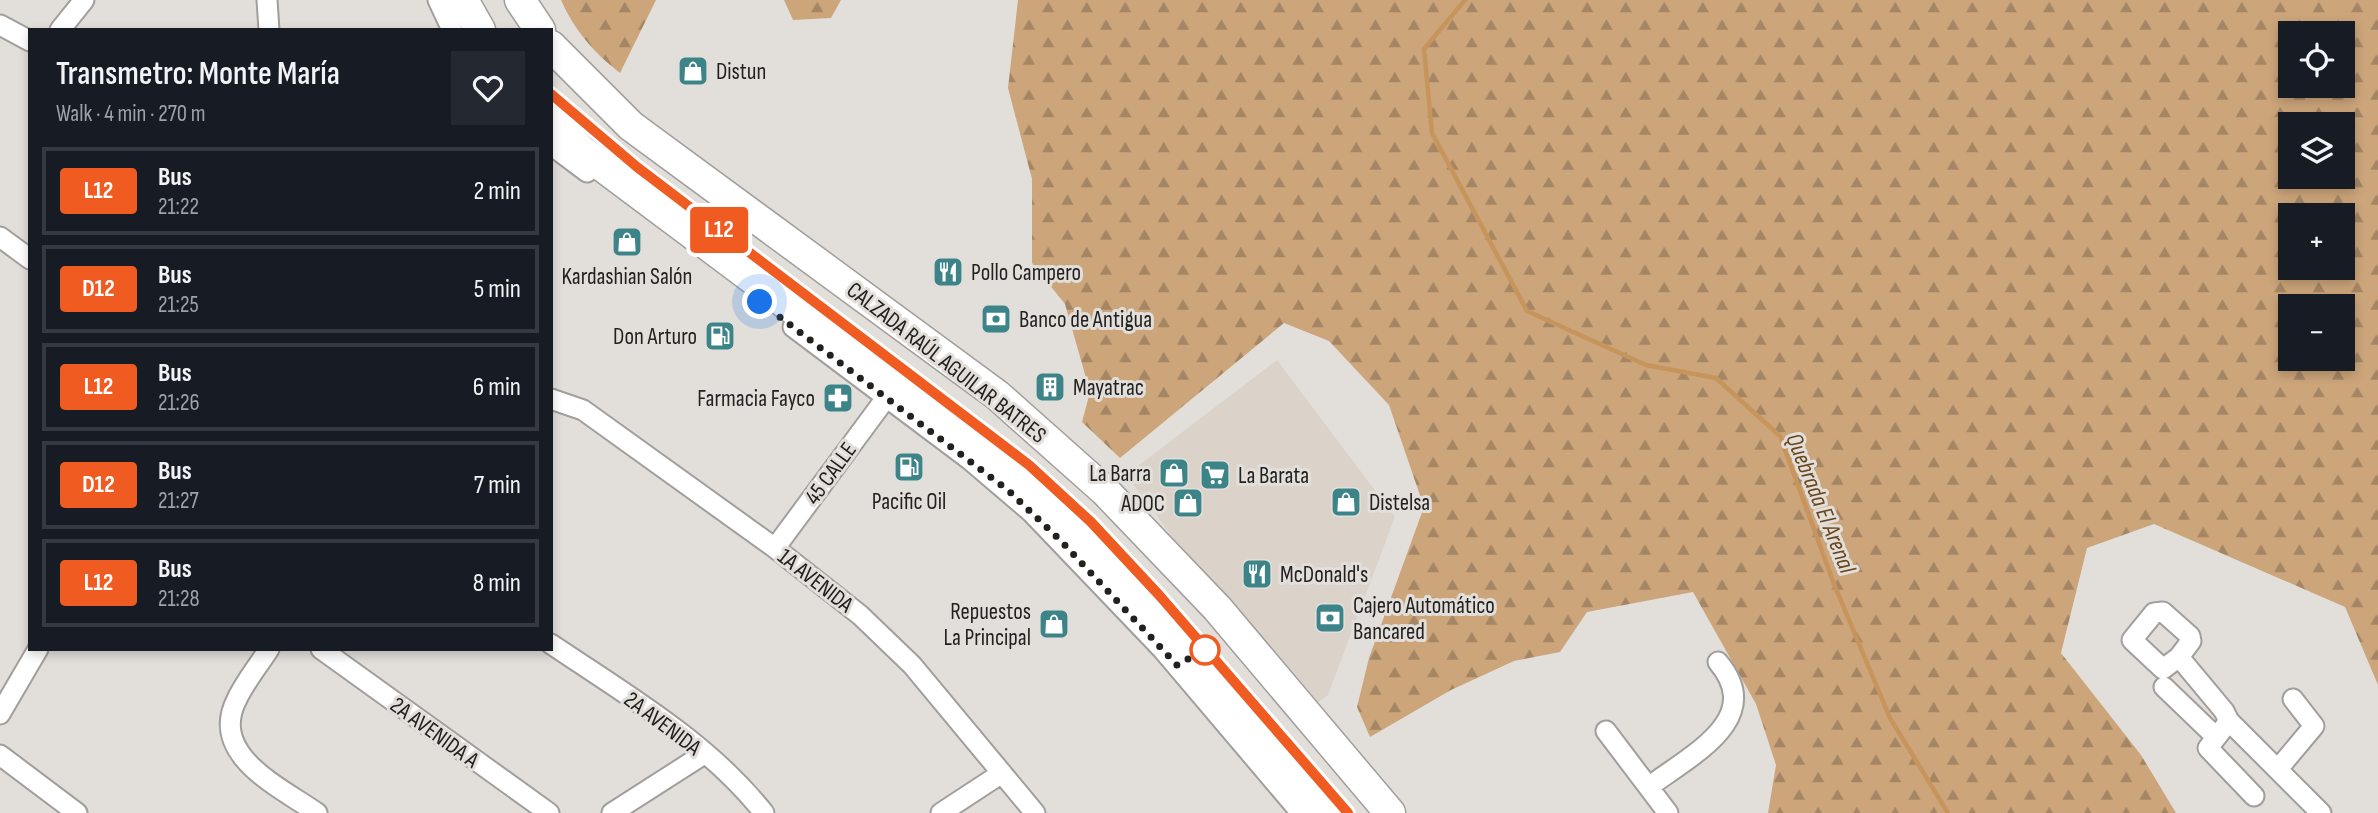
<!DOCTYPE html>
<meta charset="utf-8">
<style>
body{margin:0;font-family:"Sofia Sans Condensed",sans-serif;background:#242831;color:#f1f3f6;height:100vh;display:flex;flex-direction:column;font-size:26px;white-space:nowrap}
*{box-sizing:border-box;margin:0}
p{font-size:23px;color:#9ea1a6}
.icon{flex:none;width:38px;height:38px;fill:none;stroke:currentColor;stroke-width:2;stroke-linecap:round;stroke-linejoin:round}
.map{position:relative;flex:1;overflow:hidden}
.sheet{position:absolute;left:28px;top:28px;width:525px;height:623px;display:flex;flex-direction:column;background:#171b24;border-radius:0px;box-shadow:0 4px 10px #0003}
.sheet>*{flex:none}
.badge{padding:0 14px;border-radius:5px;font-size:24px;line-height:46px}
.buttons{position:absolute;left:2278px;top:21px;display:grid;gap:14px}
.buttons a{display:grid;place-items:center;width:77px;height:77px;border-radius:0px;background:#171b24;box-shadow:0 4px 10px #0003;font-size:35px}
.you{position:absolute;width:35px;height:35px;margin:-18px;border:5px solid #fff;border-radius:50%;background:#1a73e8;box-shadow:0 0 0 10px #1a73e833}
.map>.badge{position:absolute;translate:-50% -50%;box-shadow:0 0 0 4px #fff}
.round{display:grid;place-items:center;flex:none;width:74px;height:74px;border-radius:0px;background:#242831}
.head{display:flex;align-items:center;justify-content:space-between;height:119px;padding:0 28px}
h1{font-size:33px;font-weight:600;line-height:52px}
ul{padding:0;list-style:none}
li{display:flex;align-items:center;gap:21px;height:88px;margin:0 14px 10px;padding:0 14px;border:4px solid #363941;border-radius:0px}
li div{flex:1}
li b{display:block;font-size:26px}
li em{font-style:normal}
li .badge{min-width:77px;font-weight:700;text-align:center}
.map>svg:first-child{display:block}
</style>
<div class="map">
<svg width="2378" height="813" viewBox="0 0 2378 813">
<defs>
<pattern id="forest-firs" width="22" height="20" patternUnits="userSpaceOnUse" patternTransform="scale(1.75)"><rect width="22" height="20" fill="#cca57a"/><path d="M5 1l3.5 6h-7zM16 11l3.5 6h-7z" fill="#a58664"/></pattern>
</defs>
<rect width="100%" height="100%" fill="#e2dfdb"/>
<path fill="#dbd3ca" d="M1277,360L1395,517L1328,695L1304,713L1126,475Z"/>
<path fill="url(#forest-firs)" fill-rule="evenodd" d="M561,0H656L620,73C594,53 574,30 561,0Z
M784,0H841L831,18L793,20Z
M1018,0H2378V685L2345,607L2154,524L2087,548L2061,653L2141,755L2176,813H1768L1776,765L1756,704L1693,592L1587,612L1560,652L1514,661L1451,690L1370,737L1357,707L1369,658L1424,507L1389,405L1329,341L1284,323L1120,458L1082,422L1090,392L1065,304L1032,263V179L1008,88ZM2291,33H2343V86H2291ZM2291,124H2343V177H2291ZM2343,215V268H2291V215ZM2291,306H2343V359H2291Z"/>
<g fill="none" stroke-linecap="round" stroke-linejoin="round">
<path stroke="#c7955b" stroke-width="4.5" d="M1465,0L1424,49L1432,133L1527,311L1646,365L1716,378L1780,436L1834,584L1890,718L1948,813"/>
<g stroke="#a19e9b" stroke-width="23">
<path id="minor" d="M267,0L269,30
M438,0L452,30
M0,25L30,41
M60,30L84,0
M551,145L587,172
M0,237L30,259
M793,327L970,460L1031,512L1163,650L1301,813
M551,399L583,410L775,548L860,615L912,665L1035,813
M775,548L886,398
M2163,612L2190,636L2191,641L2179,657L2163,669L2132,640L2154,613Z
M551,644C625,694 708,742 764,813
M269,649C258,666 245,682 237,699C208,755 280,787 317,813
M321,649L549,813
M2179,657L2224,711L2229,721L2321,813
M2164,687L2215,736
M0,714L38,649
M2229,721L2208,748L2254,796
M1606,731L1668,813
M0,755L77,813
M2278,769L2314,726L2293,699
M1650,786C1691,755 1766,719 1718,662
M612,813L704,754
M941,813L1002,773"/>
</g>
<g stroke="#a19e9b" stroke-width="33">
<path id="highway" d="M463,0L480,30
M520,0L540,30
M551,46L631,126L997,395L1105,491L1217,608L1390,813
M551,121L582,151L1007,469L1080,535L1329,813"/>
</g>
<use href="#minor" stroke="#fff" stroke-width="19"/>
<use href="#highway" stroke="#fff" stroke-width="30"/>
</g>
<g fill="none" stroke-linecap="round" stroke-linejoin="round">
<g stroke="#fff" stroke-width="16">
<path id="line" d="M551,94L637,167L1029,465L1091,522L1159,595L1348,813"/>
</g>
<use href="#line" stroke="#f05b22" stroke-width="10"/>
<path stroke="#232120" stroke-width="7" stroke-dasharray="0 12.6" d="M760,302L1009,491L1061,541L1177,665L1205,650"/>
</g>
<defs>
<g id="shop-square" transform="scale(1.575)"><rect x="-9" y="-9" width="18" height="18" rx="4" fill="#3c8488" stroke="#e2dfdb"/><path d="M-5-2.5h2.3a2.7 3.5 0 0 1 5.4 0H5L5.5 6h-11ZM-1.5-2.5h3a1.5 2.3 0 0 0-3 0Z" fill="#fff"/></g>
<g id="restaurant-square" transform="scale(1.575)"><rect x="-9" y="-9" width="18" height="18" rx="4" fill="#3c8488" stroke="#e2dfdb"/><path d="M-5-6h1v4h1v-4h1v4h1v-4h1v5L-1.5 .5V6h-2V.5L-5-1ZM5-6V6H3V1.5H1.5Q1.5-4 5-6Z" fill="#fff"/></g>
<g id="bank-square" transform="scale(1.575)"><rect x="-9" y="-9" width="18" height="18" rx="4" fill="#3c8488" stroke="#e2dfdb"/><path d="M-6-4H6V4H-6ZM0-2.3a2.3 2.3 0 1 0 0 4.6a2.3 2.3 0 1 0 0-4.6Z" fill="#fff"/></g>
<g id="fuel-square" transform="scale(1.575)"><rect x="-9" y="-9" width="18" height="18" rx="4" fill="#3c8488" stroke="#e2dfdb"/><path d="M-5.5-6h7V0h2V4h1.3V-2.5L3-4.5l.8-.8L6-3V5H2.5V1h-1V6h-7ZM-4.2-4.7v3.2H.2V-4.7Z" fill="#fff"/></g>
<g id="building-square" transform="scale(1.575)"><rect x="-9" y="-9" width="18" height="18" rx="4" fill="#3c8488" stroke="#e2dfdb"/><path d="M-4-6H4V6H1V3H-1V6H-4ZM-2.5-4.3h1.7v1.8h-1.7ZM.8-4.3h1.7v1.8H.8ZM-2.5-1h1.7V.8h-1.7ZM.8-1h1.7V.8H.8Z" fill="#fff"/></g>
<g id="pharmacy-square" transform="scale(1.575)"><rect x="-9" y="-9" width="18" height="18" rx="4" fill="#3c8488" stroke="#e2dfdb"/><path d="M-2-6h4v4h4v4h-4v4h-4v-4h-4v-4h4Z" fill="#fff"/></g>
<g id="supermarket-square" transform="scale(1.575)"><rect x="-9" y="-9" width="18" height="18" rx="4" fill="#3c8488" stroke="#e2dfdb"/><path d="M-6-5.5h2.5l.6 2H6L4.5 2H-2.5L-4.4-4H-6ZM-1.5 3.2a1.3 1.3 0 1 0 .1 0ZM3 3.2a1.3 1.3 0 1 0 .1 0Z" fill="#fff"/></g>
</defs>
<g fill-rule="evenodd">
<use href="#shop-square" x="693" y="71"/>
<use href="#shop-square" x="627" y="242"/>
<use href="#restaurant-square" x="948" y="272"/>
<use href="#bank-square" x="996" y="319"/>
<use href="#fuel-square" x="720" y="336"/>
<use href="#building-square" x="1050" y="387"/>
<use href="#pharmacy-square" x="838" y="398"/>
<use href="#fuel-square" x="909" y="467"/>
<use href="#shop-square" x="1174" y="473"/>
<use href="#supermarket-square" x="1215" y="475"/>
<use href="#shop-square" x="1346" y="502"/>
<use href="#shop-square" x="1188" y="503"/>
<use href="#restaurant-square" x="1257" y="574"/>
<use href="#bank-square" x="1330" y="618"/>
<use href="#shop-square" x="1054" y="624"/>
</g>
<circle fill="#fff" stroke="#f05b22" stroke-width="3.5" cx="1205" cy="650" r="14"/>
<g text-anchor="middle" stroke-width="6" stroke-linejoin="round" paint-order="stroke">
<g font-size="23" fill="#232120" stroke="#e2dfdb" text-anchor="start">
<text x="716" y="79">Distun</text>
<text x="971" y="280">Pollo Campero</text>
<text x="627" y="284" text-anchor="middle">Kardashian Salón</text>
<text x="1019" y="327">Banco de Antigua</text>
<text x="697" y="344" text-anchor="end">Don Arturo</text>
<text x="1073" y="395">Mayatrac</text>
<text x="815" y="406" text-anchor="end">Farmacia Fayco</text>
<text x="1151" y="481" text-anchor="end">La Barra</text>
<text x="1238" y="483">La Barata</text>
<text x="909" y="509" text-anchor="middle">Pacific Oil</text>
<text x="1369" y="510">Distelsa</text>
<text x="1165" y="511" text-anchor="end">ADOC</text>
<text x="1280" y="582">McDonald's</text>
<text x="1353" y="613">Cajero Automático<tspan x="1353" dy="26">Bancared</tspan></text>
<text x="1031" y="619" text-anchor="end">Repuestos<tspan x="1031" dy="26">La Principal</tspan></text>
</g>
<g font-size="23" fill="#232120" stroke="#e2dfdb">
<text transform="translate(947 362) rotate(38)" y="8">CALZADA RAÚL AGUILAR BATRES</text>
<text transform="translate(830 473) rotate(-54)" y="8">45 CALLE</text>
<text transform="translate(816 580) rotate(38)" y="8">1A AVENIDA</text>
<text transform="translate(663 723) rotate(37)" y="8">2A AVENIDA</text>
<text transform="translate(435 732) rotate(36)" y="8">2A AVENIDA A</text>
</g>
<g font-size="24" font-style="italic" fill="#69461a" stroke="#e2dfdb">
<text transform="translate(1821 503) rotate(68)" y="8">Quebrada El Arenal</text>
</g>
</g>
</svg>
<div class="buttons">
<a><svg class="icon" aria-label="locate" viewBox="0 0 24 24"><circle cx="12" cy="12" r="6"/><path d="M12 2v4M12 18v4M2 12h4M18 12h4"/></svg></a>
<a><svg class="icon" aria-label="layers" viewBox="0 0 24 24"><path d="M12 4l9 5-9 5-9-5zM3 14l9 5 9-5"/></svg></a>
<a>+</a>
<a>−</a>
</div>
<div class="you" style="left:760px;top:302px"></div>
<b class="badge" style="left:719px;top:230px;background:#f05b22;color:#fff">L12</b>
<section class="sheet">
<div class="head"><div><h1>Transmetro: Monte María</h1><p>Walk · 4 min · 270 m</p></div><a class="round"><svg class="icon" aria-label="heart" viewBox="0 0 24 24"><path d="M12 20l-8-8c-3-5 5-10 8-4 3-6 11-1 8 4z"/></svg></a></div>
<ul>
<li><span class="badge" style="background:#f05b22;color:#fff">L12</span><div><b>Bus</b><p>21:22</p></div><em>2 min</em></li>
<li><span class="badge" style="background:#f05b22;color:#fff">D12</span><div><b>Bus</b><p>21:25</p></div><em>5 min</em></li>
<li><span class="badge" style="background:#f05b22;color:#fff">L12</span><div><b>Bus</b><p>21:26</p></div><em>6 min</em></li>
<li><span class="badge" style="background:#f05b22;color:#fff">D12</span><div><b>Bus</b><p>21:27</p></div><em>7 min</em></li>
<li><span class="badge" style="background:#f05b22;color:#fff">L12</span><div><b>Bus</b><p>21:28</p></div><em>8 min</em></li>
</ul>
</section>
</div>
